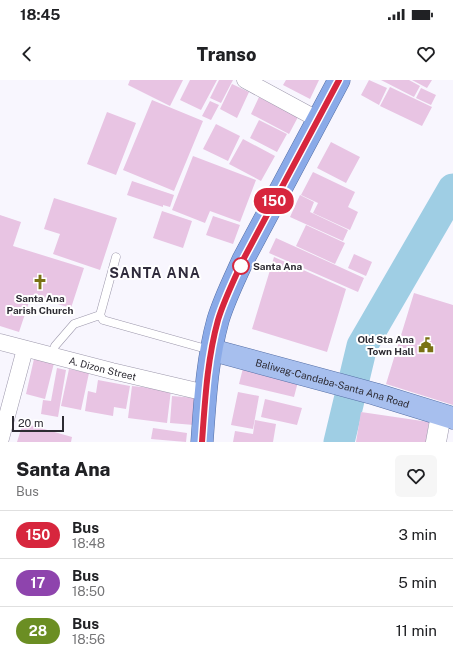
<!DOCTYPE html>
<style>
body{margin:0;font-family:"Public Sans",sans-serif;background:#f6f6f6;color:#202124;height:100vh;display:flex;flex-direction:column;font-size:15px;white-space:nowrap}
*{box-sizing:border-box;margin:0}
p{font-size:13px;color:#757577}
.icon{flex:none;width:22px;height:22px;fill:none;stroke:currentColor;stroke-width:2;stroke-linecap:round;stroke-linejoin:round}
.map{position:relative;height:362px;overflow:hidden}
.panel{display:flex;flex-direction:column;background:#fff;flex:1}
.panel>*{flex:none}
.badge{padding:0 8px;border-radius:13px;font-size:14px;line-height:26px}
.scale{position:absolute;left:12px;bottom:10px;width:52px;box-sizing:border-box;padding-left:4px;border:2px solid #2d2b33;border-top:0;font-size:11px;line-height:14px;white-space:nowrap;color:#2d2b33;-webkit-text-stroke:3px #fff;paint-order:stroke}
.map>.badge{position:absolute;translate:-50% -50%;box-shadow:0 0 0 2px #fff}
.round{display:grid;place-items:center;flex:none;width:42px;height:42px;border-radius:6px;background:#f6f6f6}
.overview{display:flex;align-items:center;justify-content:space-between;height:68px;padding:0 16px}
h1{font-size:19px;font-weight:800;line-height:30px}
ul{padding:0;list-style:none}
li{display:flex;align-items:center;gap:12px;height:48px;padding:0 16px;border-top:1px solid #e0e0e0}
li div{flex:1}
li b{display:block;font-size:15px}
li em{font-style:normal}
li .badge{min-width:44px;font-weight:700;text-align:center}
.status{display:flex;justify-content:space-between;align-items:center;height:28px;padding:0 20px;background:#fff;direction:ltr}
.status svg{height:11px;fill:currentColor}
header{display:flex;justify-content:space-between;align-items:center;height:52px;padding:0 16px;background:#fff;font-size:18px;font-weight:800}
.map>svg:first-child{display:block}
</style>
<div class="status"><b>18:45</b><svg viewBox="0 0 49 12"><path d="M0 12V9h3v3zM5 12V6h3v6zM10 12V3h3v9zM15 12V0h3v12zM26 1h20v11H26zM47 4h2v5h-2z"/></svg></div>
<header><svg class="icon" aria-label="back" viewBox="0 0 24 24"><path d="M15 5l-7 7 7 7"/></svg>Transo<svg class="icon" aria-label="heart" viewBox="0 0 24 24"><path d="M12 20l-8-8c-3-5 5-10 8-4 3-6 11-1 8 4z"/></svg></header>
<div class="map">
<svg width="453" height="362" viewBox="0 0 453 362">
<rect width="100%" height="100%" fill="#f8f6fe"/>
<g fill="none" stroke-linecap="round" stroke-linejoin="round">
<path stroke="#9fcee4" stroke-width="31" d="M339,362L362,266L453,109"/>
</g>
<path fill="#e8c4e3" d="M130,0H183L170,26L128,5Z
M190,0H217L201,30L180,20Z
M219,0H233L221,23L210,18Z
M286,0H319L310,19L283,5Z
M369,0L387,8L379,25L361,15Z
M381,0H409L420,6L414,17Z
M412,0H432L427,8Z
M232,4L249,12L237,38L220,29Z
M390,7L432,27L422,46L380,26Z
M421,8L436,15L431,25L416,18Z
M259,17L298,37L289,54L251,34Z
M152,20L203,41L174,111L123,90Z
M210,21L219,25L211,40L202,36Z
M107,32L136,43L116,95L87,84Z
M259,40L287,54L277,72L250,58Z
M216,44L240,56L228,81L203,69Z
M243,59L275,76L261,101L229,84Z
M331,62L360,77L346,103L317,88Z
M193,76L256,100L240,142L210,131L205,143L172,130Z
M313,92L355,112L348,127L358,132L350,150L313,133L318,123L301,115Z
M132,101L174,115L170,127L163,125V127L127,115Z
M300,115L314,122L310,132L348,150L343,161L290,137Z
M54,118L117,138L100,190L53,174L60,154L44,149Z
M162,131L192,141L183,168L153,158Z
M0,135L21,142L13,166L84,188L71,228L31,216L19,252L0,246Z
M213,136L240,145L233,164L206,155Z
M306,145L345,163L335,184L296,166Z
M276,158L364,198L358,212L269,173Z
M354,174L372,182L366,196L348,188Z
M274,177L346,209L327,272L252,249Z
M414,213L453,225V325L386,304Z
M34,279L54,283L45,319L26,314Z
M245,280L300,294L294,317L239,304Z
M57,288L66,290L58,337L41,334L43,320L51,321Z
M69,289L89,293L81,330L61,326Z
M98,300L130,306L126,329L114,327L113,336L85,331L88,311L96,313Z
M132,306L171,310L167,343L128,338Z
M238,312L259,316L253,349L231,345Z
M172,316L196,318L194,345L170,343Z
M265,319L302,328L297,345L261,337Z
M361,332L429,342L426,362H356Z
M255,340L276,344L273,362H233L235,351L253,354Z
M23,343L72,357L71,362H17Z
M153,348L187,353L186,362L151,359Z"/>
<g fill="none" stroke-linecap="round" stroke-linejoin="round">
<g stroke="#9d98ac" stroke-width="9">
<path id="service" d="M116,177L100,235L103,240L210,270
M52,275L55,266L74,244L100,235"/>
</g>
<g stroke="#9d98ac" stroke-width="17">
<g id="minor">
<path d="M245,0L317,39"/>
<path id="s1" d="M0,262L112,291L206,313"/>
<path d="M0,362L25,269"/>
</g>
</g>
<g stroke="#9d98ac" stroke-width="21">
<path id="tertiary" d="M436,362L441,335"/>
</g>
<g stroke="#566fa5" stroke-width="23">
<g id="primary">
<path id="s2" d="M212,270L375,314L453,338"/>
</g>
</g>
<g stroke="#566fa5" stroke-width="23">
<path id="trunk" d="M202,362C205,321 207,280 218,240C224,220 234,200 243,180L339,0"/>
</g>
<use href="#service" stroke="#fff" stroke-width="8"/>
<use href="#minor" stroke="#fff" stroke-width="16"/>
<use href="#tertiary" stroke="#fff" stroke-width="20"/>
<use href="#primary" stroke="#a7bfee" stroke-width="22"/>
<use href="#trunk" stroke="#8aaae8" stroke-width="22"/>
</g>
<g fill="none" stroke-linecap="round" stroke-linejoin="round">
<g stroke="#fff" stroke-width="9">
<path id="line" d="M202,362C205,321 207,280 218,240C224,220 234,200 243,180L339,0"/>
</g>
<use href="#line" stroke="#d7263d" stroke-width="6"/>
</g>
<defs>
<g id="church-bare" transform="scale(1.2)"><path d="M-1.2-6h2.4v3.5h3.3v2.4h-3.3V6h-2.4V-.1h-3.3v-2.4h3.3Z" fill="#797113" stroke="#fff" stroke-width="2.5" paint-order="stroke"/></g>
<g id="civic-bare" transform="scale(1.2)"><path d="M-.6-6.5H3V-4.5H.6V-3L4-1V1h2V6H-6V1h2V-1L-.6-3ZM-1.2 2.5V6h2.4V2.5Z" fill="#797113" stroke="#fff" stroke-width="2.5" paint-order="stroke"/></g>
</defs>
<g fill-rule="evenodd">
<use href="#church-bare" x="40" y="202"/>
<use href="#civic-bare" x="426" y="265"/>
</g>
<circle fill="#fff" stroke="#d7263d" stroke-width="2" cx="241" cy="186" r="8"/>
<g text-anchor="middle" stroke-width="4" stroke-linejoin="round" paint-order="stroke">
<g font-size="10" font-weight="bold" fill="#2d2b33" stroke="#fff" text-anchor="start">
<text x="253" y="190">Santa Ana</text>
</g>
<g font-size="10" font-weight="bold" fill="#2d2b33" stroke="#fff">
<text x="40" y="222">Santa Ana<tspan x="40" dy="12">Parish Church</tspan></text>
<text x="414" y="263" text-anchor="end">Old Sta Ana<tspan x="414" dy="12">Town Hall</tspan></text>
</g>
<g font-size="10" fill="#2d2b33" stroke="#fff">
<text dy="4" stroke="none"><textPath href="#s1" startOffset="106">A. Dizon Street</textPath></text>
<text dy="4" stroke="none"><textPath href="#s2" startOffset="125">Baliwag-Candaba-Santa Ana Road</textPath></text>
</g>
<g font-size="14" font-weight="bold" letter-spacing="1" fill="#302c3c" stroke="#fff">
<text x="155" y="198">SANTA ANA</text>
</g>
</g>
</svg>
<div class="scale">20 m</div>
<b class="badge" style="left:274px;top:121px;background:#d7263d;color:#fff">150</b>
</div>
<section class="panel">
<div class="overview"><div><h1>Santa Ana</h1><p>Bus</p></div><a class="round"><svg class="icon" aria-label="heart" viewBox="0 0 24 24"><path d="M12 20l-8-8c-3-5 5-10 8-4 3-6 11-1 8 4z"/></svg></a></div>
<ul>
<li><span class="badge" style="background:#d7263d;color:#fff">150</span><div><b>Bus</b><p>18:48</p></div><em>3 min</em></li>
<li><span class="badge" style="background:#8e44ad;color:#fff">17</span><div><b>Bus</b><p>18:50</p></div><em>5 min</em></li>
<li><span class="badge" style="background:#6b8e23;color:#fff">28</span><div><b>Bus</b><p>18:56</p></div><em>11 min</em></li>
</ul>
</section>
